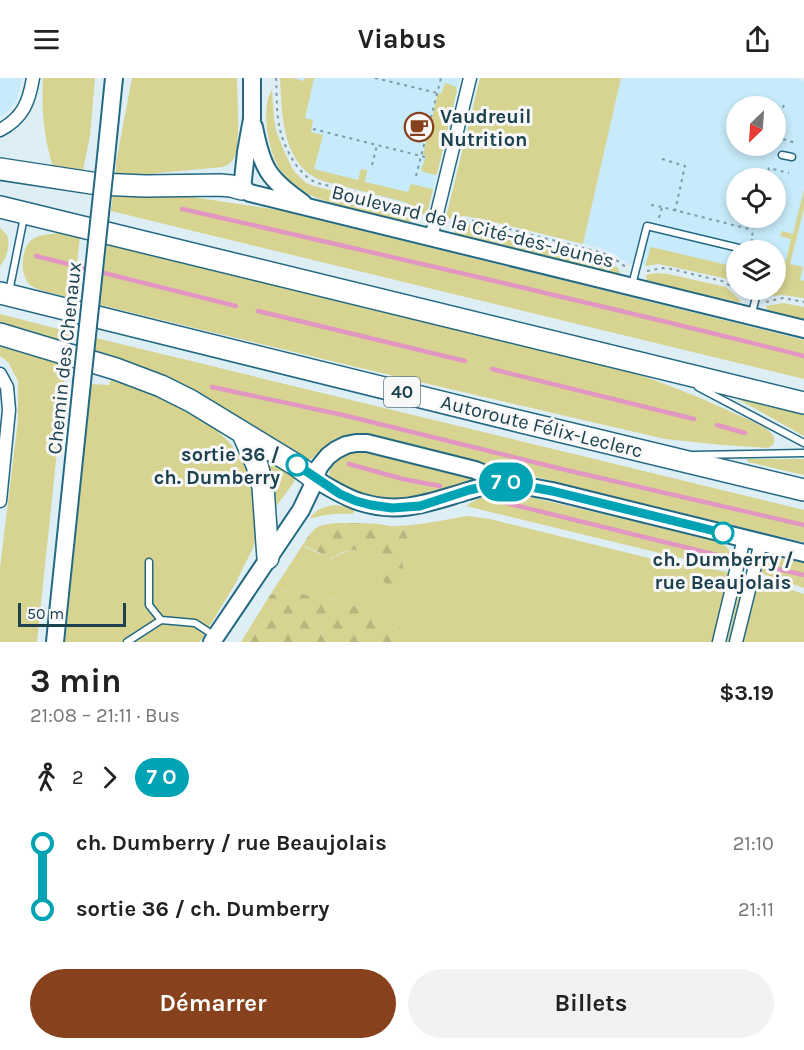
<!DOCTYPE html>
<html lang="fr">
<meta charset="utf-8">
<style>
body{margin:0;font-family:Karla,sans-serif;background:#f2f2f2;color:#222;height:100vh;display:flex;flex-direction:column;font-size:22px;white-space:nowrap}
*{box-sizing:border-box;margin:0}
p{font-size:20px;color:#767676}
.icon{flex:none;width:33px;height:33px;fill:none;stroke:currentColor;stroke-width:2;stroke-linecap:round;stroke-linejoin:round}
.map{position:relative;height:564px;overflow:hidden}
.side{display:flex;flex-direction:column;background:#fff;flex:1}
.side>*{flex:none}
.badge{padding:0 12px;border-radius:20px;font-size:21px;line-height:39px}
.needle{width:39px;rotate:205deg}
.buttons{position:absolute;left:726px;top:18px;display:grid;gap:12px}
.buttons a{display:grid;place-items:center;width:60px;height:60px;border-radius:50%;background:#fff;box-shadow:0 3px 9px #0003;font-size:30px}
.scale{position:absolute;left:18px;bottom:15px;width:108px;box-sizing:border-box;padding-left:6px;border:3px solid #1c414f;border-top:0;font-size:16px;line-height:21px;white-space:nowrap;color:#1c414f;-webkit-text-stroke:4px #f8f8f8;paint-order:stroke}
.map>.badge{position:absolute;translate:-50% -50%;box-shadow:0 0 0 3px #fff}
.legs{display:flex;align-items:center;gap:9px;height:66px;padding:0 30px;font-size:20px}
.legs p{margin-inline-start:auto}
.headline{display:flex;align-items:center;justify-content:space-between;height:102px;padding:0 30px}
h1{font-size:33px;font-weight:700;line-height:45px}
.primary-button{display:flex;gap:12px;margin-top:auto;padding:12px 30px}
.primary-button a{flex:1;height:69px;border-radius:36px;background:#87411d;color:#fff;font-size:24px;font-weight:700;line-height:69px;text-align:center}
.primary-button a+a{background:#f2f2f2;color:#222}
ul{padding:0 30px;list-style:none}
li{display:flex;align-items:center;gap:21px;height:66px;font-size:22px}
li i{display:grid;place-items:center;width:9px;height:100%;margin:0 8px;background:currentColor}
li i::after{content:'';width:15px;height:15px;margin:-8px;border:4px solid;border-radius:50%;background:#fff}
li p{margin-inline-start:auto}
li:first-child i{background:linear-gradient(#0000 50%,currentColor 0)}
li:last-child i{background:linear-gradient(currentColor 50%,#0000 0)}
header{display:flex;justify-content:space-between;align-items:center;height:78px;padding:0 30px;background:#fff;font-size:27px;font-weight:700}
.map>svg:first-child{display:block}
</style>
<header><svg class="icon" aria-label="menu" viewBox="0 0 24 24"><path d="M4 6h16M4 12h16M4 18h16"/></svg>Viabus<svg class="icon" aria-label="share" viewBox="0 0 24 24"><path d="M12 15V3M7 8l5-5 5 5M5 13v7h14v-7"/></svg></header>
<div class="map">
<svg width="804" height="564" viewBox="0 0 804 564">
<defs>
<pattern id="forest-firs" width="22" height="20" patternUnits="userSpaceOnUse" patternTransform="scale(1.5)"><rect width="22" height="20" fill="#d7d391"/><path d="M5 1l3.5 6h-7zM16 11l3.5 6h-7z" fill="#b8b67f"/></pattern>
</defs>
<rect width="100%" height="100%" fill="#deeef5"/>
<path fill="#c7ebfa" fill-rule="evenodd" d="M0,0H22L17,21L8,33L0,38Z
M280,0H460L428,132L424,137L409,126L323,103L313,99L304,91L295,78L287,60L283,39Z
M621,0H793L804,3V220L782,217L765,220L749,216L744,212H776V172H736V206L728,201L673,189L658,186L649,188L628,186L615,176L600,170L583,166ZM736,28H776V68H736ZM736,100H776V140H736Z"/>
<path fill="#d7d391" d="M43,0H95L90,58L83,92L53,89C44,60 41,30 43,0Z
M132,0H237C237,17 241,67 234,80C231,85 228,87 223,89L115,99L117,79Z
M280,0H293L304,3L305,0H314L305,40L313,42L311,54L323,57L314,91L358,102L361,91L367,92L365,104L408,114L411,106L433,111L428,132L424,137L409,126L401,123L323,103C282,88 282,36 280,0Z
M480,0H621L583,166L481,141L464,138L447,141V135Z
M445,5L455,8L457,12L437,96L435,97L421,93L426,78L423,76L438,15L441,16Z
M272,12L274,40L276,52L281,66L293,92L306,105L314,108L403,131L418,142L410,144L401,143C383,139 365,134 347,129C304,118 276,107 268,57C266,44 264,24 272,12Z
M804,112V130L790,186L803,189L800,202L804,203V220L782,217L763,219L764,212H776V180L786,183L791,161L780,158L782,153L793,156Z
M113,114L192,119L279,132L804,262V301L111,133Z
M463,146L475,147L603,180L618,190L620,196H618L464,159L455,155L451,150Z
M0,149C1,151 6,156 7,157C11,167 6,181 0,188Z
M61,155L80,159L73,220C62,217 35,213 28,205C20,194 21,169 33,161C41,156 52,156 61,155Z
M107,164L627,293C665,305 702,320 738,337C749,342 763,347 771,355C775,359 775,362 773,367L768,370L722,367L665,361L356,289L100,227Z
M651,169L736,189V206L728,201L673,189L658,186L645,188Z
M656,195L668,196L726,209L741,223L740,224H735L647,203L646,197Z
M783,225L804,229V242L768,233L766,228Z
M0,236L70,254L68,269L0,248Z
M96,260L804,432V464L607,417L368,356C356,357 344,356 333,362C323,368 317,380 306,383L95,276Z
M0,268L64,286L63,296L65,297L37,564H0V490L18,342V303L8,284L0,278Z
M112,299L164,318L209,345L229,364L245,385L254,407L257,457L253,470L235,506L200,564H65L91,306L109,307Z
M733,318L804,335V358L734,319Z
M362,373L384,377L472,400L471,402L467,404C429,417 396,429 357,414C346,410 336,405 329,397C331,379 346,376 362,373Z
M266,381L292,397L295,401L294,404L272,434Z
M747,381H804V397L748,384Z
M508,416L534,420L710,461L726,468L732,476L731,486L680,480L466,428C480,418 490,417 508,416Z
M334,427C341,428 348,428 354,433L353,436C338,435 323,436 310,441C315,431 324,429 334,427Z
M468,438L490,441L665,484L729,494L713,564H412L394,543L377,535L333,521L283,513L270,517L304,465L305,469L331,481C351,470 357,469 378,477L382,489L404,494L402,481L409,465L405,452L392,448C418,448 442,442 468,438Z
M780,480L804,485V510L760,495L762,486L771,482Z
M744,497L746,499L729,564H727L743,498Z
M759,501L804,516V564H742Z"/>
<path fill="url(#forest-firs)" d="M336,445C359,445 383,444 405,452L409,465L402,481L404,494L398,507L391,509L380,501L382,489L378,477C366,473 356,470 343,474C336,477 333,481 325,481L320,475L305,468L304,465C314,449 317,447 336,445Z
M283,513L333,521L377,535L394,543L412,564H241L270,517Z"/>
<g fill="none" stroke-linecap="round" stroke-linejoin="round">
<path stroke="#e197c1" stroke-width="4.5" d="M182,131C390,178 597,226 804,278
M36,178L236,228
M258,233L465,283
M492,291L694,341
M212,309L343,337L566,392L804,447
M717,347L745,355
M349,386L403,401L440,408
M494,422L725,479
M769,489L804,497"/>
<g stroke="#236982" stroke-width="9">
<path id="lane" d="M782,77L792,79
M632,207L647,148L747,172
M9,214L24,139
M751,238L758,212
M698,309L804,365
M694,377L804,375
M149,484V527L161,542
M127,564L161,542L195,545L215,558"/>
</g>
<g stroke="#236982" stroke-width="15">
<path id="street" d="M0,52C23,40 29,24 33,0
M431,160L470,0
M0,296L7,309L9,332L0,423
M719,564L744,460
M736,564L761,464"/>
</g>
<g stroke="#236982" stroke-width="20">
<path id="secondary" d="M252,0V41L246,74L242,111L250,115L804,251
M254,49C262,90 268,101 303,125
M106,79L114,0
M315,401C330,410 344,419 360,424C401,437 430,424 468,413C480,409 492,407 504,404
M55,564L82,304
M212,564L301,432L312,409L319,389L328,378L336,372L346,367L356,365H367L475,392L504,404L552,413L804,475"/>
</g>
<g stroke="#236982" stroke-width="24">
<path id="highway" d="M0,91L98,106L145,108L220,107L231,108L242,111
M0,129L804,325
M0,215L522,344L804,412
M0,256L116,291L161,308L191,323L296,387L315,401
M243,356L257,387L263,409L268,480"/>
</g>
<path stroke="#7f99a4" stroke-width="2" stroke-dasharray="3 4.5" stroke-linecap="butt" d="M276,0C277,17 276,36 280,52C285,71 298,97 317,105L403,126L415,132L424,139
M375,0L437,15
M313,51L425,79
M776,59L784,26
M776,59L796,65
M662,81L685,88L675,133
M372,87L377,67
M416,98L441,0
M766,100L769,90L789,95
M651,127L662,129
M659,140L662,129L753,152
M756,140L751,162L770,167
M450,145L467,142L478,143L603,175L615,181L627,190
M647,193L663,190L671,191L722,203L736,211
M737,212L746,219
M766,224L783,220L804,224"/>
<use href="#lane" stroke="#fff" stroke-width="6"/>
<use href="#street" stroke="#fff" stroke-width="12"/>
<use href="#secondary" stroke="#fff" stroke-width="16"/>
<use href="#highway" stroke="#fff" stroke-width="21"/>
<g stroke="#236982" stroke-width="20" stroke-linecap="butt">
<path id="secondary-bridge" d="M82,304L106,79"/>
</g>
<use href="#secondary-bridge" stroke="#fff" stroke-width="16"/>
</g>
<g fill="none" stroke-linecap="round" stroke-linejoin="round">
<g stroke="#fff" stroke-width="14">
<path id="line-1" d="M297,387L340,416L356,423L371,427L392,430L420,428L469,412L504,404L552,413L723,455"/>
</g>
<use href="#line-1" stroke="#00a3b4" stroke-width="9"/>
</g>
<defs>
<g id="cafe-ring" transform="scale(1.5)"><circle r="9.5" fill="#f8f8f8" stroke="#87411d" stroke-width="1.5"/><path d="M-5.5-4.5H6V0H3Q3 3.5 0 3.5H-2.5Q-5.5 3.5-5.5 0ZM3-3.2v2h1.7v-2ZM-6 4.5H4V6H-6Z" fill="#87411d"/></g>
</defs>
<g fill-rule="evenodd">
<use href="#cafe-ring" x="419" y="49"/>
</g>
<g fill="#fff" stroke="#00a3b4" stroke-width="3">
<circle cx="297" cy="387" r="10"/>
<circle cx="723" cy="455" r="10"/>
</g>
<g text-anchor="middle" stroke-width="6" stroke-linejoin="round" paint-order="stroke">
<rect fill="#f8f8f8" stroke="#5e7882" stroke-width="1.5" x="384" y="299" width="36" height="30" rx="4.5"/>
<g font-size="18" font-weight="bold" fill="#1c414f">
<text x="402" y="320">40</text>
</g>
<g font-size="20" font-weight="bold" fill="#1c414f" stroke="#f8f8f8" text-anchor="start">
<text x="440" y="45">Vaudreuil<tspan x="440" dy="23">Nutrition</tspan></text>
</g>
<g font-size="20" fill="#1c414f" stroke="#f8f8f8">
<text transform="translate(473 148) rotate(14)" y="7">Boulevard de la Cité-des-Jeunes</text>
<text transform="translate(64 280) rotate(-84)" y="7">Chemin des Chenaux</text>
<text transform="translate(542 348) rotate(14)" y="7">Autoroute Félix-Leclerc</text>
</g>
<g font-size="20" font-weight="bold" fill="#1c414f" stroke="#f8f8f8" text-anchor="end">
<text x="280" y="383">sortie 36 /<tspan x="280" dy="23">ch. Dumberry</tspan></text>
<text x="723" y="488" text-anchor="middle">ch. Dumberry /<tspan x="723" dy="23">rue Beaujolais</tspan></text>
</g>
</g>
</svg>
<div class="buttons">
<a><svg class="needle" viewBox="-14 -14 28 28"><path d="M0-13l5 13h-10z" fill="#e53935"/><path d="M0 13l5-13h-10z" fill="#767676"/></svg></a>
<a><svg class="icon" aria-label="locate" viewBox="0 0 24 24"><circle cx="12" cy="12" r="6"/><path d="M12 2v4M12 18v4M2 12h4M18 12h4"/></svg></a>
<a><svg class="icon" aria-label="layers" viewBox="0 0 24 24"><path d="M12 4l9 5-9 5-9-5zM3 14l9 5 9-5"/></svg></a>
</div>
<div class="scale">50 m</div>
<b class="badge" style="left:506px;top:404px;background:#00a3b4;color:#fff">7 O</b>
</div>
<section class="side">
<div class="headline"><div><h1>3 min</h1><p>21:08 – 21:11 · Bus</p></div><b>$3.19</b></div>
<div class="legs"><svg class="icon" aria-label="walk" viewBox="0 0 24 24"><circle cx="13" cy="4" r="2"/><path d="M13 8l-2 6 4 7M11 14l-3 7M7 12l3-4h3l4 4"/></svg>2<svg class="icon" aria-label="forward" viewBox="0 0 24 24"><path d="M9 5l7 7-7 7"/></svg><b class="badge" style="background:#00a3b4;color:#fff">7 O</b></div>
<ul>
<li><i style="color:#00a3b4"></i><b>ch. Dumberry / rue Beaujolais</b><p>21:10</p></li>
<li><i style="color:#00a3b4"></i><b>sortie 36 / ch. Dumberry</b><p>21:11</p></li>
</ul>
<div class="primary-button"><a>Démarrer</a><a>Billets</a></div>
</section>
